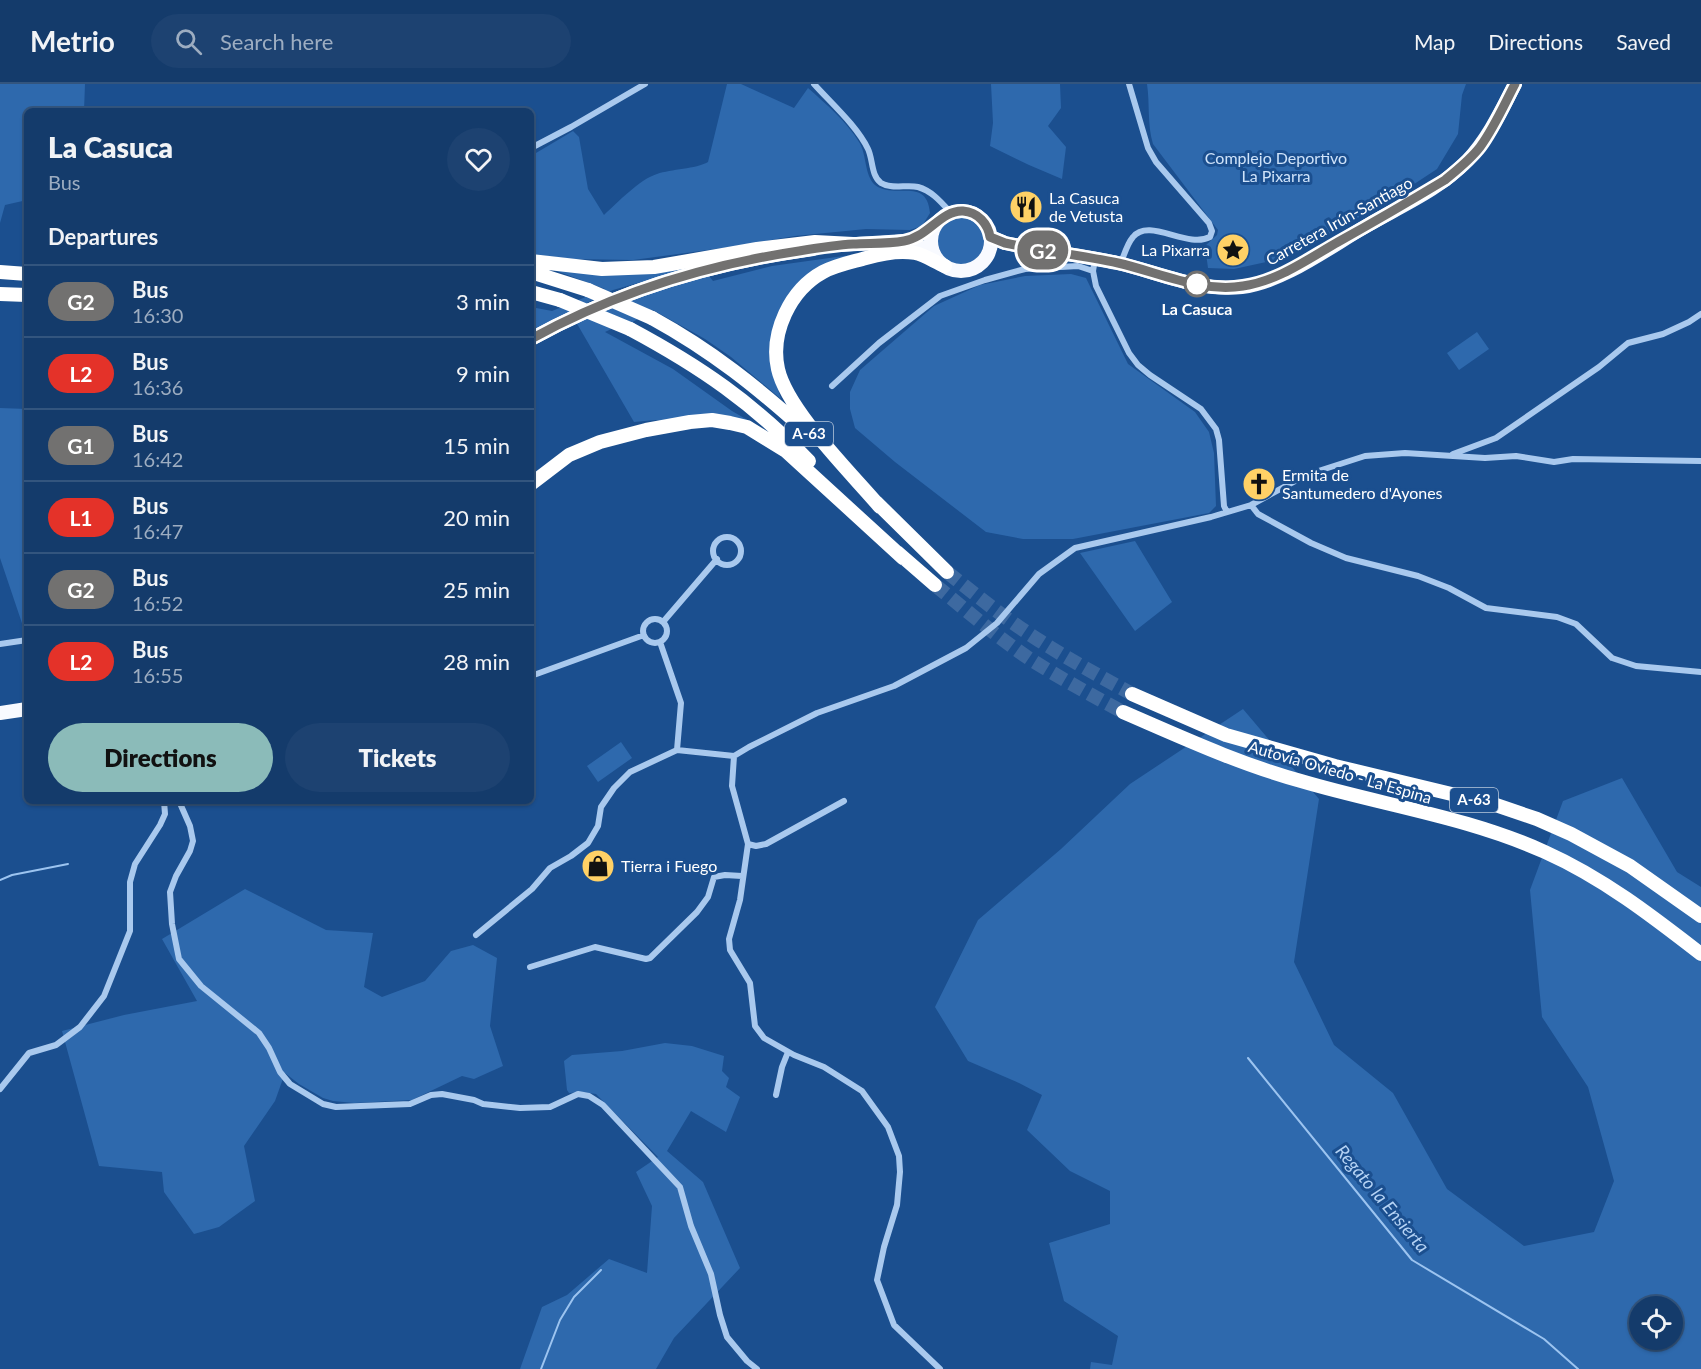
<!DOCTYPE html>
<meta charset="utf-8">
<style>
body{margin:0;font-family:Lato,sans-serif;background:#1d4271;color:#f1f3f6;height:100vh;display:flex;flex-direction:column;font-size:22px;white-space:nowrap}
*{box-sizing:border-box;margin:0}
p{font-size:20px;color:#9dadc1}
.icon{flex:none;width:33px;height:33px;fill:none;stroke:currentColor;stroke-width:2;stroke-linecap:round;stroke-linejoin:round}
.map{position:relative;flex:1;overflow:hidden}
.drawer{position:absolute;left:24px;top:24px;width:510px;height:696px;display:flex;flex-direction:column;background:#143b6b;border-radius:9px;box-shadow:0 2px 4px #0004,0 0 0 2px #33557e}
.drawer>*{flex:none}
.badge{padding:0 12px;border-radius:20px;font-size:21px;line-height:39px}
.buttons{position:absolute;left:1629px;top:1212px;display:grid;gap:12px}
.buttons a{display:grid;place-items:center;width:54px;height:54px;border-radius:50%;background:#143b6b;box-shadow:0 2px 4px #0004,0 0 0 2px #33557e;font-size:30px}
.map>.badge{position:absolute;translate:-50% -50%;box-shadow:0 0 0 3px #fff}
h2{padding:0 24px;font-size:22px;line-height:54px}
.round{display:grid;place-items:center;flex:none;width:63px;height:63px;border-radius:32px;background:#1d4271}
.headline{display:flex;align-items:center;justify-content:space-between;height:102px;padding:0 24px}
h1{font-size:28px;font-weight:800;line-height:45px}
.action{display:flex;gap:12px;margin-top:auto;padding:12px 24px}
.action a{flex:1;height:69px;border-radius:36px;background:#8bbbb9;color:#111;font-size:24px;font-weight:800;line-height:69px;text-align:center}
.action a+a{background:#1d4271;color:#f1f3f6}
ul{padding:0;list-style:none}
li{display:flex;align-items:center;gap:18px;height:72px;padding:0 24px;border-top:2px solid #33557e}
li div{flex:1}
li b{display:block;font-size:22px}
li em{font-style:normal}
li .badge{min-width:66px;font-weight:700;text-align:center}
header{display:flex;align-items:center;gap:36px;box-sizing:border-box;height:84px;padding:0 30px;background:#143b6b;border-bottom:2px solid #33557e}
header strong{font-size:28px}
nav{display:flex;gap:33px;margin-inline-start:auto;font-size:21px}
.search{width:420px;height:54px;background:#1d4271;display:flex;align-items:center;gap:15px;box-sizing:border-box;padding:0 21px;border-radius:33px;color:#9dadc1;font-size:22px}
.map>svg:first-child{display:block}
</style>
<header>
<strong>Metrio</strong>
<div class="search"><svg class="icon" aria-label="search" viewBox="0 0 24 24"><circle cx="10" cy="10" r="6"/><path d="M15 15l6 6"/></svg>Search here</div>
<nav><a>Map</a><a>Directions</a><a>Saved</a></nav>
</header>
<div class="map">
<svg width="1701" height="1285" viewBox="0 0 1701 1285">
<rect width="100%" height="100%" fill="#1b4f8f"/>
<path fill="#2e69ad" fill-rule="evenodd" d="M0,0H85L84,27H27V116L5,121L0,139Z
M727,0H741L794,24L808,4C826,20 847,38 859,58C867,70 864,91 875,101C894,116 927,92 930,129L922,142L910,146L866,145L795,152L723,164L633,176L573,175L531,170V72L573,47L579,53L588,105L604,131C617,119 640,95 657,90C671,85 696,85 708,78Z
M991,0H1060L1061,24L1048,42L1066,63L1062,95L1029,81L990,62L993,39Z
M1147,0H1466L1462,11L1458,50L1437,85L1393,114L1311,160L1275,176L1234,185L1208,184L1205,162L1217,151L1218,146L1153,60C1147,40 1150,20 1147,0Z
M936 157a24 24 0 1 1 48 0a24 24 0 1 1-48 0Z
M858,170L799,201L771,282L781,315L731,273L705,255L653,226L631,239L628,237L605,248L673,285L732,327L751,338L726,332L705,330L665,338L656,336L634,338L576,238L647,210L709,192L713,197L772,182Z
M699,182L613,206L531,247V223L552,227L605,205L554,186Z
M1071,190L1086,194L1128,280L1195,328L1209,348L1214,369L1216,422L1209,429L1073,455H1023L986,448L895,378L855,344L850,325V308L860,286L934,222L980,201L1025,192Z
M1477,248L1489,265L1459,286L1447,269Z
M0,324L27,325V554L0,474Z
M1135,457L1172,518L1135,547L1080,469Z
M1243,625L1319,715L1294,878L1334,961L1393,1009L1447,1105L1524,1162L1594,1148L1614,1097L1588,1003L1542,933L1530,806L1563,717L1622,694L1677,788L1701,803V1285H1090L1091,1278L1112,1281L1118,1252L1064,1217L1049,1159L1110,1140V1107L1070,1087L1027,1046L1042,1011L1019,999L968,977L935,923L978,836L1061,765L1130,700ZM1640,1222H1672V1256H1640Z
M621,658L632,674L598,698L587,682Z
M245,805L326,846L373,849L364,903L382,913L425,897L451,867L473,861L497,874L490,942L503,982L474,995L462,992L412,1016L354,1019L333,1017L323,1014L299,1000L285,989L275,1017L244,1062L255,1117L219,1143L194,1150L164,1108L162,1088L99,1082L62,947L124,931L197,917L162,855Z
M665,959L692,962L724,972L722,987L729,994L726,1003L740,1013L726,1048L691,1027L667,1067L703,1098L740,1184L674,1254L656,1285H520L542,1223L567,1211L609,1175L647,1189L652,1122L636,1088L658,1073L596,1010L582,1008L569,1009L567,1006L564,977L572,971L622,967Z"/>
<g fill="none" stroke-linecap="round" stroke-linejoin="round">
<path stroke="#9cc4f0" stroke-width="2" d="M0,796L12,791L68,780
M1248,974L1412,1176L1544,1255L1578,1285
M541,1285L560,1236L574,1213L601,1186"/>
<path stroke="#3d69a0" stroke-width="14" stroke-dasharray="14 7" stroke-linecap="butt" d="M947,488C977,512 1007,536 1040,557C1070,576 1101,593 1132,610
M935,501C966,526 997,553 1030,575C1060,594 1091,611 1123,628"/>
<path stroke="#a9c9ee" stroke-width="6" d="M814,0C831,19 857,42 868,65C873,75 871,92 881,99C892,106 907,100 918,103C932,107 941,118 951,129
M531,64L571,43L645,0
M1095,175L1093,187L1096,202L1129,269L1138,281L1150,291L1201,325L1216,345L1219,356L1224,422L1227,428
M1121,179C1124,171 1127,160 1133,153C1149,133 1187,165 1210,153L1212,147L1209,139L1156,78L1148,64L1129,0
M832,302L879,259L940,212L985,196L1025,185L1078,182L1093,187
M1453,370L1496,354L1599,283L1628,259L1663,250L1689,238L1701,230
M1251,421L1258,430L1311,459L1346,474L1418,492L1449,504L1486,524L1557,533L1576,540L1612,574L1636,582L1701,588
M713 467a14 14 0 1 1 28 0a14 14 0 1 1-28 0Z
M643 547a12 12 0 1 1 24 0a12 12 0 1 1-24 0Z
M663,538L717,475
M660,558L681,619L677,666
M0,560L27,556
M531,592L644,551
M734,672L732,702L748,760L740,816L729,855L730,866L750,899L755,942L764,954L794,971L824,983L862,1007L888,1043L899,1072L900,1088L897,1121L884,1163L877,1196L894,1241L940,1285
M179,717L190,742L193,757L190,767L176,792L170,808L172,840L179,875L201,902L259,949L269,964L280,988L290,1000L323,1020L336,1023L410,1020L431,1011L442,1010L474,1016L483,1020L520,1024L550,1023L578,1010L589,1012L603,1021L680,1103L691,1142L711,1190L720,1231L727,1253L747,1277L757,1285
M748,760L756,762L766,760L844,717
M476,851L532,805L550,784L571,772L588,759L598,742L601,723L614,704L630,688L677,666L734,672L749,663L817,629L894,602L966,564L997,539L1039,490L1075,464L1211,433L1251,421L1306,391L1365,372L1405,369L1485,374L1516,372L1554,378L1573,375L1701,377
M530,883L595,863L646,875L650,874L697,828L708,813L714,793L725,791L742,792
M0,1005L29,969L56,961L80,943L104,912L130,847V798L135,780L160,741L165,730L164,717
M776,1011L782,983L788,968"/>
<path stroke="#f8faff" stroke-width="14" d="M931 157a30 30 0 1 1 60 0a30 30 0 1 1-60 0Z
M991,153L1005,159C1042,167 1080,171 1117,179C1158,188 1199,208 1242,203C1284,198 1331,162 1368,141C1401,122 1440,105 1467,77C1488,55 1501,27 1515,0
M841,161L905,157L933,168
M531,255C618,207 715,178 813,165
M0,629L27,625"/>
<path stroke="#fff" stroke-width="14" d="M531,177L602,185L654,183L757,165L815,158L853,160
M0,188L27,190
M531,188L588,206
M531,208L560,216
M0,210L27,211
M652,234C712,267 757,303 808,349
M630,245C701,283 753,319 809,377
M531,400L569,371L600,358L646,346L690,338L712,336L730,339L747,343L786,367L903,474
M876,418L947,488
M880,423C852,390 787,326 778,285C770,249 790,206 823,188C836,181 852,178 866,174C880,170 900,166 915,169C925,171 935,178 945,182
M897,468L935,501
M1132,610L1226,651L1335,682L1493,720L1537,735L1571,750L1630,782L1701,832
M1123,628C1181,653 1239,680 1301,697C1382,721 1468,733 1545,768C1603,794 1652,832 1701,870"/>
<path stroke="#fff" stroke-width="14" d="M588,206L652,234
M560,216L630,245"/>
</g>
<g fill="none" stroke-linecap="round" stroke-linejoin="round">
<g stroke="#fff" stroke-width="14">
<path id="line" d="M531,255C614,209 706,181 799,167C817,164 835,161 853,160C870,159 887,160 904,157C928,153 941,126 963,127C978,128 988,140 990,153L1005,159C1043,167 1081,171 1118,179C1158,188 1201,209 1243,202C1278,197 1308,175 1338,158C1374,138 1410,117 1445,96C1457,86 1470,76 1480,63C1494,44 1504,21 1515,0"/>
</g>
<use href="#line" stroke="#727170" stroke-width="9"/>
</g>
<defs>
<g id="restaurant-disc" transform="scale(1.725)"><circle r="9.5" fill="#ffd166" stroke="#1b4f8f"/><path d="M-5-6h1v4h1v-4h1v4h1v-4h1v5L-1.5 .5V6h-2V.5L-5-1ZM5-6V6H3V1.5H1.5Q1.5-4 5-6Z" fill="#111"/></g>
<g id="sight-disc" transform="scale(1.725)"><circle r="9.5" fill="#ffd166" stroke="#1b4f8f"/><path d="M0-6L1.8-2.2L6-1.7L2.9 1.2L3.7 5.4L0 3.3L-3.7 5.4L-2.9 1.2L-6-1.7L-1.8-2.2Z" fill="#111"/></g>
<g id="church-disc" transform="scale(1.725)"><circle r="9.5" fill="#ffd166" stroke="#1b4f8f"/><path d="M-1.2-6h2.4v3.5h3.3v2.4h-3.3V6h-2.4V-.1h-3.3v-2.4h3.3Z" fill="#111"/></g>
<g id="shop-disc" transform="scale(1.725)"><circle r="9.5" fill="#ffd166" stroke="#1b4f8f"/><path d="M-5-2.5h2.3a2.7 3.5 0 0 1 5.4 0H5L5.5 6h-11ZM-1.5-2.5h3a1.5 2.3 0 0 0-3 0Z" fill="#111"/></g>
</defs>
<g fill-rule="evenodd">
<use href="#restaurant-disc" x="1026" y="123"/>
<use href="#sight-disc" x="1233" y="166"/>
<use href="#church-disc" x="1259" y="400"/>
<use href="#shop-disc" x="598" y="782"/>
</g>
<circle fill="#fff" stroke="#727170" stroke-width="3" cx="1197" cy="200" r="12"/>
<g text-anchor="middle" stroke-width="6" stroke-linejoin="round" paint-order="stroke">
<g fill="#1b4f8f" stroke="#bbcadd" stroke-width="1.5">
<rect x="785" y="338" width="48" height="24" rx="4.5"/>
<rect x="1450" y="704" width="48" height="24" rx="4.5"/>
</g>
<g font-size="15" font-weight="bold" fill="#fff">
<text x="809" y="355">A-63</text>
<text x="1474" y="721">A-63</text>
</g>
<g font-size="16" fill="#cfe3fa" stroke="#1b4f8f">
<text x="1276" y="80">Complejo Deportivo<tspan x="1276" dy="18">La Pixarra</tspan></text>
</g>
<g font-size="16" fill="#fff" stroke="#1b4f8f" text-anchor="start">
<text x="1049" y="120">La Casuca<tspan x="1049" dy="18">de Vetusta</tspan></text>
<text x="1210" y="172" text-anchor="end">La Pixarra</text>
<text x="1282" y="397">Ermita de<tspan x="1282" dy="18">Santumedero d'Ayones</tspan></text>
<text x="621" y="788">Tierra i Fuego</text>
</g>
<g font-size="16" fill="#fff" stroke="#1b4f8f">
<text transform="translate(1339 137) rotate(-29)" y="6">Carretera Irún-Santiago</text>
<text transform="translate(1340 688) rotate(16)" y="6">Autovía Oviedo - La Espina</text>
</g>
<g font-size="16" font-weight="bold" fill="#fff" stroke="#1b4f8f">
<text x="1197" y="231">La Casuca</text>
</g>
<g font-size="18" font-style="italic" fill="#b5d3f5" stroke="#1b4f8f">
<text transform="translate(1382 1115) rotate(50)" y="6">Regato la Ensierta</text>
</g>
</g>
</svg>
<div class="buttons">
<a><svg class="icon" aria-label="locate" viewBox="0 0 24 24"><circle cx="12" cy="12" r="6"/><path d="M12 2v4M12 18v4M2 12h4M18 12h4"/></svg></a>
</div>
<b class="badge" style="left:1043px;top:166px;background:#727170;color:#fff">G2</b>
<section class="drawer">
<div class="headline"><div><h1>La Casuca</h1><p>Bus</p></div><a class="round"><svg class="icon" aria-label="heart" viewBox="0 0 24 24"><path d="M12 20l-8-8c-3-5 5-10 8-4 3-6 11-1 8 4z"/></svg></a></div>
<h2>Departures</h2>
<ul>
<li><span class="badge" style="background:#727170;color:#fff">G2</span><div><b>Bus</b><p>16:30</p></div><em>3 min</em></li>
<li><span class="badge" style="background:#e43229;color:#fff">L2</span><div><b>Bus</b><p>16:36</p></div><em>9 min</em></li>
<li><span class="badge" style="background:#727170;color:#fff">G1</span><div><b>Bus</b><p>16:42</p></div><em>15 min</em></li>
<li><span class="badge" style="background:#e43229;color:#fff">L1</span><div><b>Bus</b><p>16:47</p></div><em>20 min</em></li>
<li><span class="badge" style="background:#727170;color:#fff">G2</span><div><b>Bus</b><p>16:52</p></div><em>25 min</em></li>
<li><span class="badge" style="background:#e43229;color:#fff">L2</span><div><b>Bus</b><p>16:55</p></div><em>28 min</em></li>
</ul>
<div class="action"><a>Directions</a><a>Tickets</a></div>
</section>
</div>
